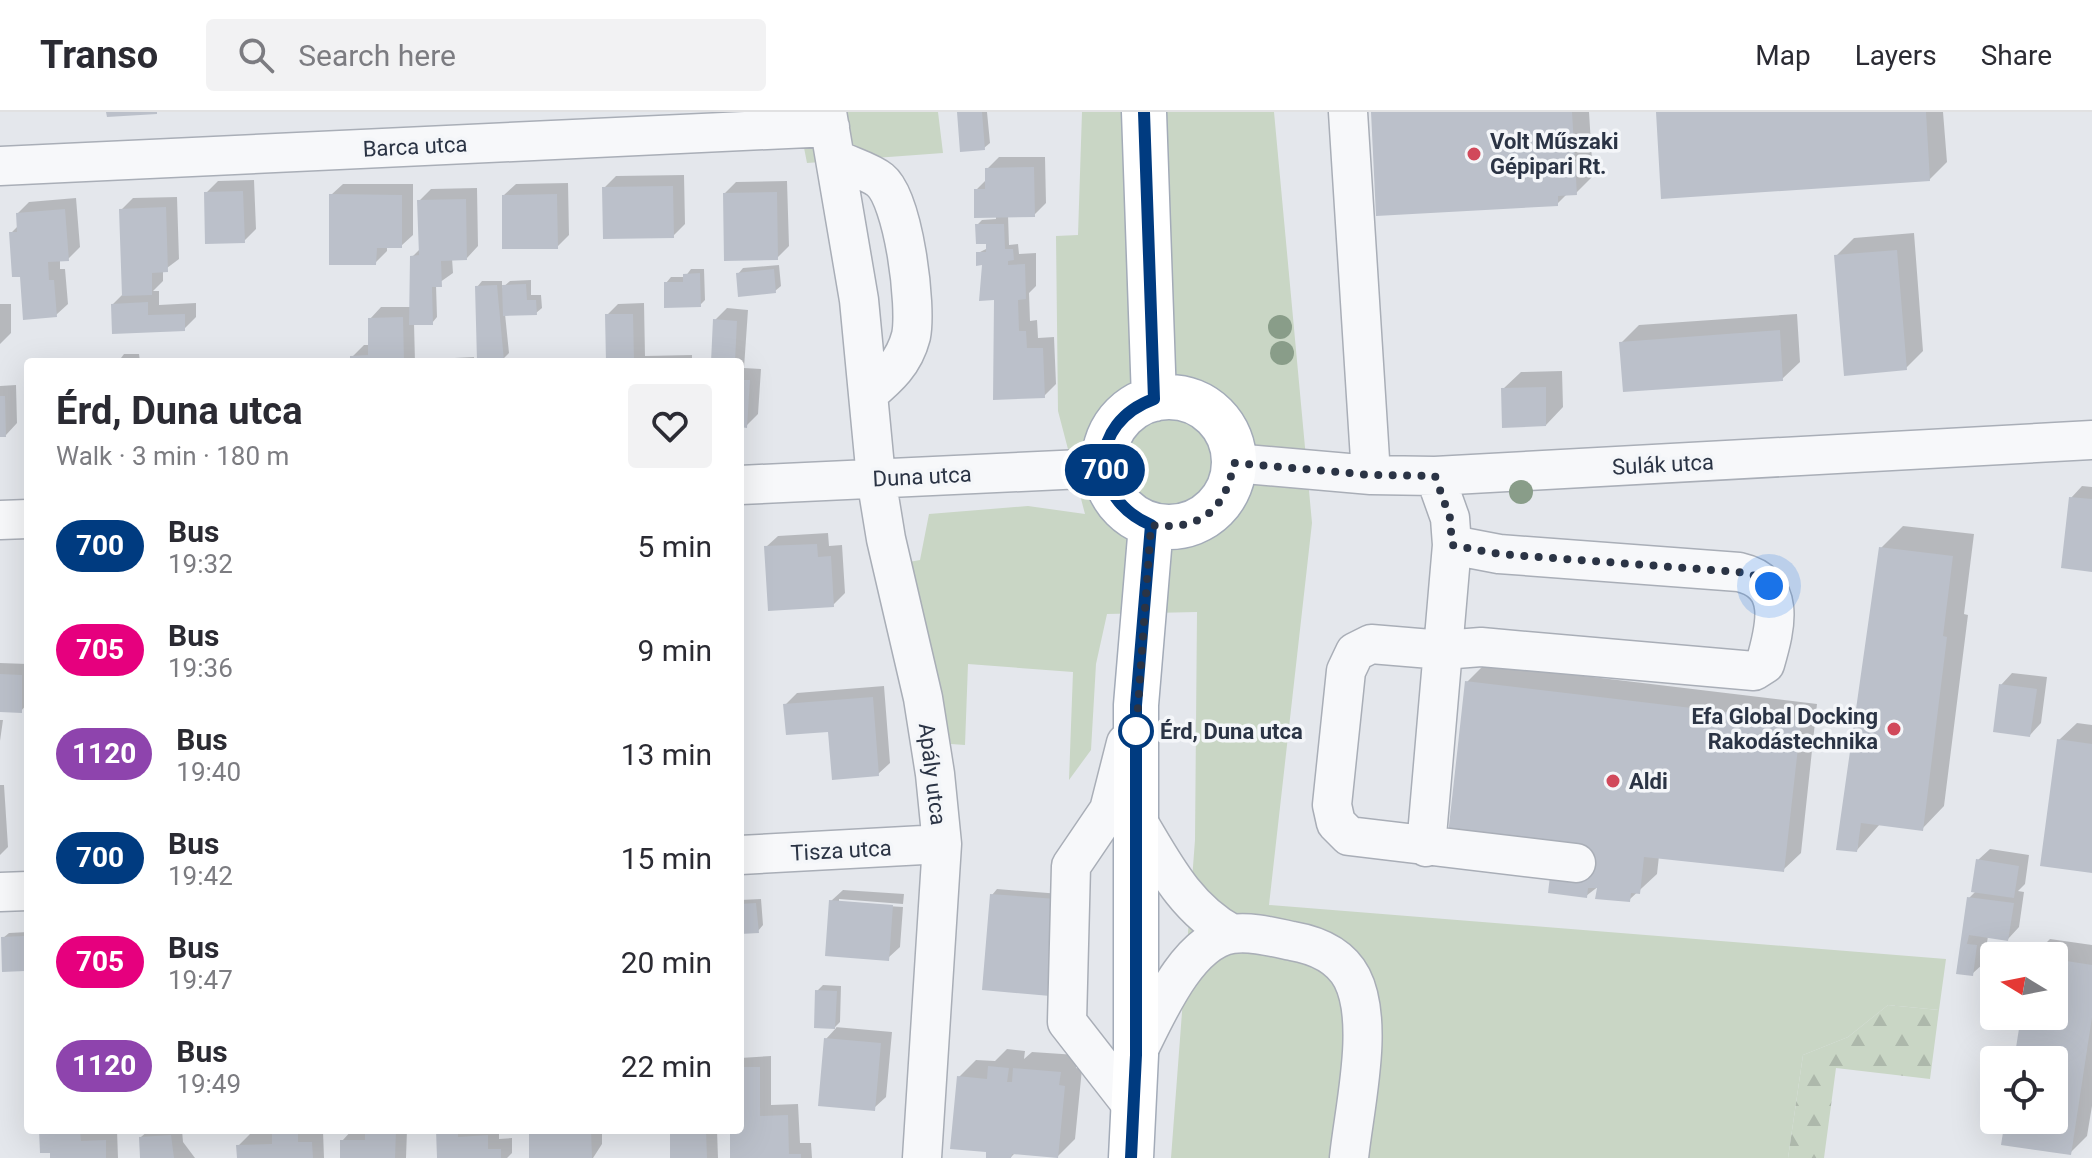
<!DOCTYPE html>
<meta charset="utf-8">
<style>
body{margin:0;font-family:Roboto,sans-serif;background:#f2f2f3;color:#2b2b33;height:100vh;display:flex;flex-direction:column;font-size:30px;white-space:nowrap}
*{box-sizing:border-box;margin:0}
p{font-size:26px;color:#7c7c81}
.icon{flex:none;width:44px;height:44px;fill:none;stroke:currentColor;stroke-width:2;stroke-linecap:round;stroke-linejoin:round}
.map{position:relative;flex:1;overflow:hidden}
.side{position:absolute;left:24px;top:246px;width:720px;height:776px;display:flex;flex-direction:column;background:#fff;border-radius:8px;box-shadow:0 8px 32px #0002}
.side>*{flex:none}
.badge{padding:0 16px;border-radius:26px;font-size:28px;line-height:52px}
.needle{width:52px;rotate:280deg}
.controls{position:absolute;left:1980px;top:830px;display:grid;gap:16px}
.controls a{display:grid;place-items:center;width:88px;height:88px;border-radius:8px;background:#fff;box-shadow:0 8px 32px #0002;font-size:40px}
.you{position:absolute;width:40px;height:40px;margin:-20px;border:6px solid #fff;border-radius:50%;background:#1a73e8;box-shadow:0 0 0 12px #1a73e833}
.map>.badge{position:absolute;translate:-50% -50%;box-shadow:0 0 0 4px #fff}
.round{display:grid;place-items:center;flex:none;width:84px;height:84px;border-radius:8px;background:#f2f2f3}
.headline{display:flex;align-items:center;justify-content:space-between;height:136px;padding:0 32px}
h1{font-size:38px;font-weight:700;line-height:60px}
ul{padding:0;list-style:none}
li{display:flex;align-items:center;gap:24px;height:104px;padding:0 32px}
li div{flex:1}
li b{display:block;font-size:30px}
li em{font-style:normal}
li .badge{min-width:88px;font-weight:700;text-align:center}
header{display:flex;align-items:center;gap:48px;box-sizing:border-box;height:112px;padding:0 40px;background:#fff;border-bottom:2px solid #e1e1e2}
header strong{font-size:38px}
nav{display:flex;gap:44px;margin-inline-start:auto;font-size:28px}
.search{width:560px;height:72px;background:#f2f2f3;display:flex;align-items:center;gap:20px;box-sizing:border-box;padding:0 28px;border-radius:8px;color:#7c7c81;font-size:30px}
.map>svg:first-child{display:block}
</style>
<header>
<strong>Transo</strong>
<div class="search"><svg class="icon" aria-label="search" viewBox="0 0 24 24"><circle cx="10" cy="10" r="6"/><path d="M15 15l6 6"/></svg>Search here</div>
<nav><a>Map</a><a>Layers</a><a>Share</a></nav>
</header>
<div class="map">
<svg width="2092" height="1046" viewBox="0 0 2092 1046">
<defs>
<pattern id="forest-firs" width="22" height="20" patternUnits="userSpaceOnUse" patternTransform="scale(2)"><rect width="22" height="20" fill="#c9d6c5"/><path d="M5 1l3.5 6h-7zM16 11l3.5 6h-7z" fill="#adb8ab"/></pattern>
</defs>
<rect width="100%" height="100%" fill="#e4e7ec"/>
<path fill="#c9d6c5" d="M797,0H938L943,41L807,51Z
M1082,0H1274L1312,411L1269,793L1946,847L1939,898L1888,893L1848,925L1803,943L1788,1046H1171L1195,728L1197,500L1107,502L1096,552L1091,638L1069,668L1073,560L968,552L965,633L951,632L909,450L920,448L929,402L1028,394L1085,402L1058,299L1056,124L1078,123Z"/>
<path fill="url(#forest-firs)" d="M1888,893L1939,898L1930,967L1836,956L1824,1046H1788L1803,943L1848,925Z"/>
<path fill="#0003" d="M959,0H987L990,31L984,36Z
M1373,0H1589L1593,64L1576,81L1567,82L1557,92Z
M1658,0H1943L1947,50L1929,68Z
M999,45H1045L1046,91L1034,103H1008L1009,133L1018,132L1019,142L1036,141V174L1029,181L1030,209L1037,208L1038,226L1054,225L1056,272L1044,284L996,186L981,187L984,152L978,141L988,136L987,130L977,113L982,108L996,107V104L976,78L987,67V57Z
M684,63L685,112L673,124L604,76L616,64Z
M254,68L256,117L244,129L206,81L218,69Z
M787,69L789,134L777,146L725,81L736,70Z
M568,71L569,123L557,135L504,83L516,72Z
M343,72H413V123L401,134H387V139L375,151L331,83Z
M477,76L478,134L467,146H452L453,161L436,173L437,205L432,211H414L415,250H352V245L364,233H370V207L381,195H410L412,145L420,137L419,89L431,77Z
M177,85L179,147L163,159V169L153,179H159V193L196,191V205L184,217L113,192L124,181L121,98L133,86Z
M76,86L80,135L68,147H60V157H65L68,192L56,203L22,163L11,121L18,114V101L29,90Z
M1914,121L1923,239L1906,256L1836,144L1854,126Z
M779,153L781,174L775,179L738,162L743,156Z
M691,157H704L705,188L700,193L666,171L671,165H685Z
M531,168V183H541L542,196L536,201L505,202L509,241L503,247L477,175L482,169H502V176L510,169Z
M644,191L645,244L692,243V250H608L607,203L618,192Z
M0,192H11V221L0,232Z
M727,196L748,198L744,256L761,257L758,302L746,314L740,313V250H713L715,208Z
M1797,202L1800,250L1782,267L1621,231L1639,213Z
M124,242H139L140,250H118Z
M474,245V250H431L434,247Z
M1562,259L1563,295L1546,313L1503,277L1521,260Z
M16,273L17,311L6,323H0V274Z
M2082,374L2092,375V458L2071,386Z
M1903,414L1974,422L1964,502L1968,503L1944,694L1922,717L1880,712L1857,738L1881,436Z
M828,421L829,434L842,433L845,481L833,493L766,435L778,424Z
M0,551L28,552V591L21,599L0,598Z
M1485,552L1817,592L1801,741L1783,758L1659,744L1657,762L1629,788L1599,774L1586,784L1552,765L1467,570Z
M2012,561L2047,565L2041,611L2030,623L2001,573Z
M884,574L890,651L878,662L830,618L785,593L797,581Z
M0,608H3L0,629Z
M2077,611L2092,613V759L2059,628Z
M0,673H4L8,735L0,743Z
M1990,737L2029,743L2025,772L2018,779L2024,780L2019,815L2008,827L1988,824L1984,851L1972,862L1958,860L1969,786L1976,779L1978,748Z
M997,777L1074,783L1067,877L992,783Z
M843,778L904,782L903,792L839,787V791L903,795L900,835L888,846L831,789Z
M761,787L763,813L758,819L740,820V788Z
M28,820V854L24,857L3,826L9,821Z
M2050,827L2092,833V994L2087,1024L2070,1041L2007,1008H2054V948H2006L2019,931L2023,904H2054V844H2033Z
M823,873L841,874L840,910L835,915L892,920L886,985L874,996L826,927L837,915L816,914L817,879Z
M1007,937L1025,939L1024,947L1032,940L1077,943L1076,956L1082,957L1075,1027L1058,1044L1016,1040L1010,1046L959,965L976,948L995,949Z
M771,944V993L798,992L800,1031H811L812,1046H732V1018H740V946Z
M41,1018H117L118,1046H52Z
M149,1018H182L183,1030L195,1046H142L141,1025Z
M275,1018L323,1019L324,1046H239L238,1034L250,1022L274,1021Z
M352,1018H407L406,1046H342V1029Z
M438,1018H499V1027L512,1026V1041L507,1046H439Z
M531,1018H602V1032L593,1046H531Z
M672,1018H717L718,1046H672Z"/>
<path fill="#bbc0ca" d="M106,0H157V2L107,5Z
M957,0H982L985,38L960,40Z
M1371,0H1572L1577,83L1558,84V94L1376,104Z
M1656,0H1926L1930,69L1661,87Z
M1034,55L1035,105L974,106V77H985V56Z
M673,74L674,126L603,127L602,75Z
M243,79L245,131L205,132L204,80Z
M777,80L778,148L724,149L723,81Z
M329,82L402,83V136H377L376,153H329Z
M557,82L558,137H502V83Z
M466,87L467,148L441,149L442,175H432L433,213H409L410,144L419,143L417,88Z
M166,95L168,160L152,161V183L122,184L119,97Z
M65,97L69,149L48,150L49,168H54L57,205L23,208L20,165H12L9,120H17L16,101Z
M975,112H1004L1005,137H1013L1014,148L1008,149V153L1025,152L1026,187L1018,188L1019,219H1026L1027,236H1043L1045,286L993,288L994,188L979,189L982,153L976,154V140H986V132H976Z
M1897,138L1907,258L1844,264L1834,143Z
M774,157L776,181L738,185L736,161Z
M700,161L701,195L664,196V170H683V162Z
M526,172L527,188H536L537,203L503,204L502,173Z
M497,173L504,249H477L475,174Z
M148,190V203L185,202V219L112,222L111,192Z
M605,202H633L634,250H606Z
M403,205L404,250H350V244L368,243V206Z
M713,207L737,209L735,250H711Z
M1780,218L1783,269L1623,280L1619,230Z
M740,268H750L747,316L740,315Z
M1546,275V314L1502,316L1501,276Z
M0,284H5L6,325H0Z
M2069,385L2092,387V460L2061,456Z
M817,432L818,445L831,444L834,495L768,499L764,434Z
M1879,435L1953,444L1943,524L1947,525L1923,719L1861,711L1857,740L1836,738Z
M0,562L22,563V601L0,600Z
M1465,569L1801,609L1784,760L1644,745L1640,782L1631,781L1630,790L1595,787L1597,776H1588L1587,786L1548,781L1550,764L1574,770L1448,723Z
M1999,572L2037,577L2030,625L1993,620Z
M873,585L879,664L832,668L828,620L786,623L783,592Z
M2057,627L2092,632V761L2040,754Z
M1976,747L2019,754L2014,786L1971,780Z
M990,782L1070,788L1062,885L982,878Z
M1967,785L2014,791L2008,829L1969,823L1967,832L1977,833L1973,864L1956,862Z
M829,788L893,793L889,849L825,844Z
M756,791L759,821L740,822V792Z
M24,824L25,859L2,860L1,825Z
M2054,847L2092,853V905L2071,1043L2001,1033L2005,1008H2054V948H2004L2006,941L2015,942L2021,904H2054Z
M815,878L837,879L835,917L814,916Z
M824,926L881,931L875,999L818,994Z
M988,954L1009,956L1007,970H1012L1013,956L1061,960L1059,973L1065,974L1058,1046L1012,1042L1011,1046H986V1040L950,1037L957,964L987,967Z
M740,955H760V1004L788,1003L789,1042H801V1046H730V1018H740Z
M39,1018H80L81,1029L106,1028V1046H50V1041H40Z
M272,1018H298V1030H312L313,1046H237L236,1033L272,1032Z
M365,1018H396L395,1046H340V1028H365Z
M436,1018H458V1025L488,1023V1037H501V1046H437Z
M529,1018H591L592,1046H529Z
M670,1018H706L707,1046H670Z
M171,1023L174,1046H140L139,1025Z"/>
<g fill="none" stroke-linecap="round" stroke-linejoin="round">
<g stroke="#a9aeb7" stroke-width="41">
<path id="minor" d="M827,0L859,188L876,366L886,427L923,586L935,662L942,732L922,1046
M1348,0L1371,363
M836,47C849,54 869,59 880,68C904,87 917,195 911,224C904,251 888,265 868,282
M0,54L830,15
M1234,351L1371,363L1435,364L2092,328
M740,373L1104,356
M0,408L28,407
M1452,433L1499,442L1739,460C1787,471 1776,514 1765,552L1754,559L1481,535L1443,538L1371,532L1355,540L1346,559L1332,693L1336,711L1349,724L1576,751
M1126,631L1109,698L1071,754L1067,910L1134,996
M1137,708C1164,753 1185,796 1232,822
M1426,735L1452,433L1450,406L1435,364
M740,743L942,732
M0,780L28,779
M1136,943C1155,906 1186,829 1232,822C1250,819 1273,825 1292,829C1315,833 1340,843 1352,866C1375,911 1354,996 1349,1046"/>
</g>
<g stroke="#a3abb8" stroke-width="47">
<path id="major" d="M1144,0L1154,287
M1104 350a65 65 0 1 1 130 0a65 65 0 1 1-130 0Z
M1131,1046L1136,943V593L1151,413"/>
</g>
<use href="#minor" stroke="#f7f8fa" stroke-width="38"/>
<use href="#major" stroke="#fff" stroke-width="44"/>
</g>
<g fill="#899d89">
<circle cx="1280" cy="215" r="12"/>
<circle cx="1282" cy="241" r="12"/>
<circle cx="1521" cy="380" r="12"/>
</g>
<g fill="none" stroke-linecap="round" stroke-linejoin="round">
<g stroke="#fff" stroke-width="18">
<path id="line" d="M1131,1046L1136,943V593L1151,413C1088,386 1088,311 1154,287L1144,0"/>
</g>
<use href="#line" stroke="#003b80" stroke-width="12"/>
<path stroke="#2b3445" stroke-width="8" stroke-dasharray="0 14.4" d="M1136,619V622L1151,413C1200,419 1225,399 1234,351L1371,363L1435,364L1450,406L1452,433L1499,442L1739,460L1756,464L1769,474"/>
</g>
<g fill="#d1495b" stroke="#f4f6f9" stroke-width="3">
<circle cx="1474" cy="42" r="8"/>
<circle cx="1894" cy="617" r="8"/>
<circle cx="1613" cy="669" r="8"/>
</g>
<circle fill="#fff" stroke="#003b80" stroke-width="4" cx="1136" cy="619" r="16"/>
<g text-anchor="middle" stroke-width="7" stroke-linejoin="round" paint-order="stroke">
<g font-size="22" font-weight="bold" fill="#2b3445" stroke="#f4f6f9" text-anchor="start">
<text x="1490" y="37">Volt Műszaki<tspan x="1490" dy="25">Gépipari Rt.</tspan></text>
<text x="1878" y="612" text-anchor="end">Efa Global Docking<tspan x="1878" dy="25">Rakodástechnika</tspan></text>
<text x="1629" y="677">Aldi</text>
</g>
<g font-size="22" fill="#2b3445" stroke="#f4f6f9">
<text transform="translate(415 34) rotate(-3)" y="8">Barca utca</text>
<text transform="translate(1663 352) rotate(-3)" y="8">Sulák utca</text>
<text transform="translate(922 364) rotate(-3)" y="8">Duna utca</text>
<text transform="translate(933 662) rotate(83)" y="8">Apály utca</text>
<text transform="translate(841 738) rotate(-3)" y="8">Tisza utca</text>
</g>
<g font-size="22" font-weight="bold" fill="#2b3445" stroke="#f4f6f9" text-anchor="start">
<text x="1160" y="627">Érd, Duna utca</text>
</g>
</g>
</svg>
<div class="controls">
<a><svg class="needle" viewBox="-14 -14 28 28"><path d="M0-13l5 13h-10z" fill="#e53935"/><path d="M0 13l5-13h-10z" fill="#7c7c81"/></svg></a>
<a><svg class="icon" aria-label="locate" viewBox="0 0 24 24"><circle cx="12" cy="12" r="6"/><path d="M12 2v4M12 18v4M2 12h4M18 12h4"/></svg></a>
</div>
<div class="you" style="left:1769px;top:474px"></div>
<b class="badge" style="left:1105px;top:358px;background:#003b80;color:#fff">700</b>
<section class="side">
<div class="headline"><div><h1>Érd, Duna utca</h1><p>Walk · 3 min · 180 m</p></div><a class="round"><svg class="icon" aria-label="heart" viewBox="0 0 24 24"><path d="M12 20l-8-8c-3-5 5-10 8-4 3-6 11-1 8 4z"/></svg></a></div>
<ul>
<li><span class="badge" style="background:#003b80;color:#fff">700</span><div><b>Bus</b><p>19:32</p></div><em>5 min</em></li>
<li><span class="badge" style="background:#e6007e;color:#fff">705</span><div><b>Bus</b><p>19:36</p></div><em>9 min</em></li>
<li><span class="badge" style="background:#8e44ad;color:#fff">1120</span><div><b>Bus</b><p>19:40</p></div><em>13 min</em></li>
<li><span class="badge" style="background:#003b80;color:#fff">700</span><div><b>Bus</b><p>19:42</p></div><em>15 min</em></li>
<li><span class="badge" style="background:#e6007e;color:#fff">705</span><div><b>Bus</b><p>19:47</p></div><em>20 min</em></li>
<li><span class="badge" style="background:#8e44ad;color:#fff">1120</span><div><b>Bus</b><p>19:49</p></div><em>22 min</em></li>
</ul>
</section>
</div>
